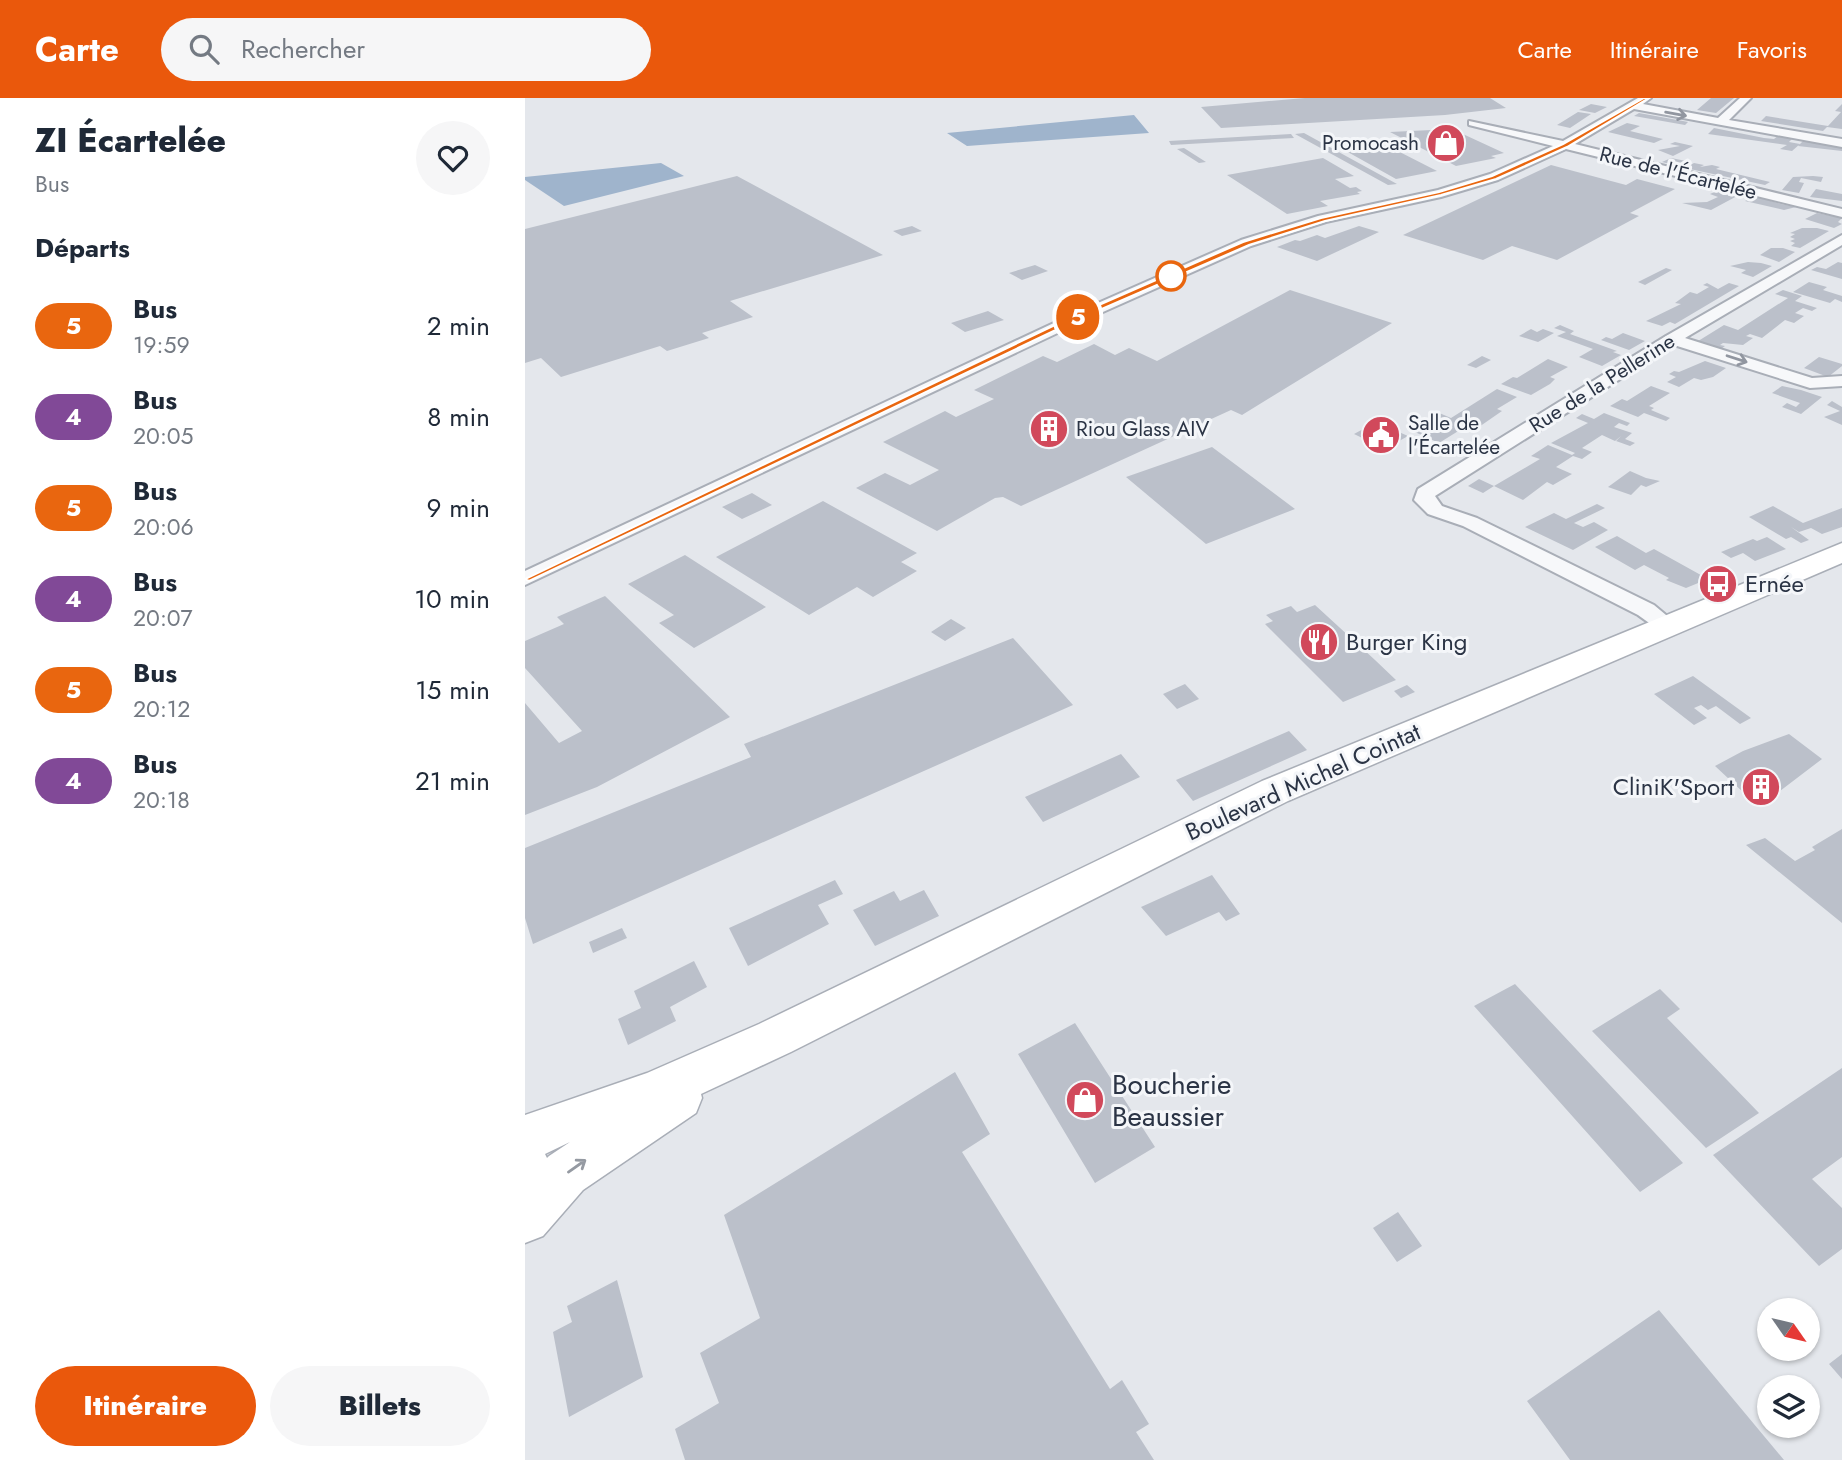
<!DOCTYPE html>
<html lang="fr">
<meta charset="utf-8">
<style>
body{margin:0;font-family:Jost,sans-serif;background:#f6f6f7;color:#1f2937;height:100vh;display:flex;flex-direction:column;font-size:26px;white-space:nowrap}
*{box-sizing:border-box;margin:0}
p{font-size:23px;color:#747a83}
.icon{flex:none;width:38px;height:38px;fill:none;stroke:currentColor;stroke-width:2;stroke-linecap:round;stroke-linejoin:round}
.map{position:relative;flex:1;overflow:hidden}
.drawer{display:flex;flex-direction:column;background:#fff;width:525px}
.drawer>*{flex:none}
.badge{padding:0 14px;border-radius:23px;font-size:24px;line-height:46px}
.needle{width:46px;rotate:124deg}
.fabs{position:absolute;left:1232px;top:1200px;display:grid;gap:14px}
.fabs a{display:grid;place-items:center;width:63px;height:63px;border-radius:50%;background:#fff;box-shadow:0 2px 5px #0004;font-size:35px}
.map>.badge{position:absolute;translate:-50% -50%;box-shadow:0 0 0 4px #fff}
h2{padding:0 35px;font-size:26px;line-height:63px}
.round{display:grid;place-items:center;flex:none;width:74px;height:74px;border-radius:37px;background:#f6f6f7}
.summary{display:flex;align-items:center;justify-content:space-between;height:119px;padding:0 35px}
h1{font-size:33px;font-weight:800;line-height:52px}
.button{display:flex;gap:14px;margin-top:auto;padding:14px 35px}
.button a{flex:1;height:80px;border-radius:42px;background:#ea580c;color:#fff;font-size:28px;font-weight:800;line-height:80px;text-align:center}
.button a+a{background:#f6f6f7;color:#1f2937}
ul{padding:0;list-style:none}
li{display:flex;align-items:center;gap:21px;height:91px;padding:0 35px}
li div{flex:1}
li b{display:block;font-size:26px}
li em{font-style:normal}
li .badge{min-width:77px;font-weight:700;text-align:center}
header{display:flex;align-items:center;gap:42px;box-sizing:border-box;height:98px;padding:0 35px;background:#ea580c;color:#fff}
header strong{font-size:33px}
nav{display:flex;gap:38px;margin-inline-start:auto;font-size:24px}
.search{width:490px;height:63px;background:#f6f6f7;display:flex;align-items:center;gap:18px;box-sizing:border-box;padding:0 24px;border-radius:38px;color:#747a83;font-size:26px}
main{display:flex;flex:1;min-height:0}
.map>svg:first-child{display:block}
</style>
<header>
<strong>Carte</strong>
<div class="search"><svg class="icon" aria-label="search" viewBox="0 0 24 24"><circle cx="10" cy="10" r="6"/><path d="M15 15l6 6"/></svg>Rechercher</div>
<nav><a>Carte</a><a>Itinéraire</a><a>Favoris</a></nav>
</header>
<main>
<section class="drawer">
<div class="summary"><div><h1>ZI Écartelée</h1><p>Bus</p></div><a class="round"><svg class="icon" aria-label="heart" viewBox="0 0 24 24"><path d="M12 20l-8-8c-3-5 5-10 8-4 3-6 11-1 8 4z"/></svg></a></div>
<h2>Départs</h2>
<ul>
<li><span class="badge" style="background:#e9660f;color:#fff">5</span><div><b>Bus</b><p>19:59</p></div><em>2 min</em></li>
<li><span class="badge" style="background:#814997;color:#fff">4</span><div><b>Bus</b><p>20:05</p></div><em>8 min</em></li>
<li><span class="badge" style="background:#e9660f;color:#fff">5</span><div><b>Bus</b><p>20:06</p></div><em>9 min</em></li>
<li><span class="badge" style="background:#814997;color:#fff">4</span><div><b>Bus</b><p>20:07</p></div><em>10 min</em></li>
<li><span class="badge" style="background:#e9660f;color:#fff">5</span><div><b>Bus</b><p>20:12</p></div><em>15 min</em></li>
<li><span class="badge" style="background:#814997;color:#fff">4</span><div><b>Bus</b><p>20:18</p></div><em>21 min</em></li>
</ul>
<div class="button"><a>Itinéraire</a><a>Billets</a></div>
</section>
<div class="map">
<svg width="1317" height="1362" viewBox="0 0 1317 1362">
<rect width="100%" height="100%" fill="#e4e7ec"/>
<path fill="#9fb4cc" d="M609,17L624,35L442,48L422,35Z
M136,65L159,78L39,108L0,82V79Z"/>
<path fill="#bbc0ca" d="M780,0H965L981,10L920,17L696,30L676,9Z
M1186,0H1209L1191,15L1172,12Z
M1066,6L1082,9L1070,15L1054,12Z
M1317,6V31L1302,29L1298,33L1236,23L1241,18L1303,28L1316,14L1310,13Z
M1053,14L1066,16L1045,30L1032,27Z
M1114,15L1158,23L1163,24L1160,27L1109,18Z
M1102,25L1115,28L1105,33L1138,41L1129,45L1083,34Z
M1189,30L1239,40L1249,41L1254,37L1268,40L1264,44L1275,46L1267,53L1255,51L1262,47L1183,36Z
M927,31L979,55L966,58L971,60L931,68L865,34Z
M779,35L872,86L863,87L770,36Z
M766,36L769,40L646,47L644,43Z
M1279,42L1317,48V53L1273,48Z
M1150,44L1168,48L1148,58L1133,52L1155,48L1145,46Z
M861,47L912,73L871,81L821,53Z
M659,50L681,64L674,65L652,51Z
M798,60L829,78L810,81L825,90L831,89L837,93L832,94L835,96L795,103L803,108L762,116L702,77Z
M1146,60L1166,64L1157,69L1137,64Z
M1169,65L1179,67L1175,69L1187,67L1195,69L1191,71L1245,84L1240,87L1160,70Z
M1026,67L1101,87L1112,81L1150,91L1105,115L1114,118L1032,162L987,148L958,162L878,137Z
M212,78L358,157L205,203L228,219L177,235L184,240L142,253L135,248L36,279L16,260L0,265V131Z
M1288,78L1298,79L1296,84L1276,80L1274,84L1279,85L1274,95L1257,92L1268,79Z
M1291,91L1317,96V103L1285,99Z
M1194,92L1214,97L1186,112L1157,105L1182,104L1193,99L1185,96Z
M1229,98L1256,106L1271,109L1259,112L1220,103Z
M1292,115L1317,120L1313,124L1317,126L1309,130L1280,121Z
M387,128L397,133L377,138L368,133Z
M834,128L854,134L792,163L752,149L770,142L775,143L792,137L800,140Z
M1277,130H1292L1304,133L1275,150L1266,148L1270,145L1265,143L1270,141L1265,139L1270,136L1265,135Z
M1246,150H1258L1270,154L1254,164L1235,157Z
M1223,164L1236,165L1247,168L1228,179L1216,175L1221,172L1205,168Z
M1313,164L1317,165V181L1286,172L1292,169L1301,171Z
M510,167L523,173L497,182L484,175Z
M1141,170L1147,172L1120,187L1113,184Z
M1284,184L1302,189L1298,192L1317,198V204L1310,201L1305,205L1268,194Z
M1182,185L1193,191L1204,185L1214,188L1150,226L1145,224L1137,228L1121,223L1156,206L1150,205L1165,194L1172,196L1184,189L1178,187Z
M765,192L867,225L717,317L706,312L496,408L478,399L470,400L412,433L331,390L360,375L385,387L414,372L358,344L420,313L431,319L469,301L449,292L518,258L532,264L569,246L590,257L604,250L632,263Z
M1258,192L1277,198L1270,203L1292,210L1287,213L1278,210L1270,215L1279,218L1269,225L1260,222L1237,240L1225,236L1221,238L1228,240L1218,247L1198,245L1195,247L1200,248L1193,253L1170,245L1199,227L1213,232L1263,200L1250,196Z
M463,213L479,222L440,234L426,225Z
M1035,227L1049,233L1045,236L1092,253L1088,254L1096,257L1077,268L1054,259L1068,251L1032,238L1041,234L1029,230Z
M1006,231L1012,234L1018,231L1029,235L1013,244L994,238Z
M1098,235L1120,243L1104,252L1076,242L1081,239L1087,241Z
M957,258L966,262L951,270L942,267Z
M1294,259L1317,266V268L1303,279L1279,270Z
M1023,261L1043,269L1025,279L1030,281L1025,286L1006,297L976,286L988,279L992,280Z
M1180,263L1201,270L1188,279L1176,282L1169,280L1154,289L1142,284L1151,279L1144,276L1149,273L1154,274Z
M1126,288L1145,295L1124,308L1129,310L1126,312L1145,320L1141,323L1119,315L1113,319L1085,308L1097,301L1102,303Z
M1257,288L1276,292L1297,299L1276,316L1257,309L1262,305L1271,309L1275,305L1247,295Z
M972,291L992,299L972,311L977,313L951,331L943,327L914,345L881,330L892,325L903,330L915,323L904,318L912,314L926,320Z
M1307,303L1317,309V327L1299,319L1315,313L1302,307Z
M1079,315L1105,325L1102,328L1094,325L1089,329L1107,335L1100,341L1110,345L1105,348L1091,343L1096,338L1090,343L1077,337L1057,350L1067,354L1057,361L1048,358L1031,369L1047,376L1028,387L1022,384L998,402L969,388L1015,361L1006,358L1023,347L1047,357L1050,355L1026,345L1063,325L1051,320L1057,316L1069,321Z
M851,324L883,338L860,351L829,336Z
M687,349L770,411L681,446L601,379Z
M1105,373L1121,380L1135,383L1121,389L1116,387L1106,397L1083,389Z
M954,381L969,388L958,395L943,388Z
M227,395L247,407L217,421L197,409Z
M298,403L392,455L376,464L392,473L348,499L332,489L284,517L191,459Z
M1072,406L1080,410L1049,425L1058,429L1069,424L1083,432L1048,452L1000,429L1029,415L1041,421Z
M1248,408L1278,425L1317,410V429L1297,436L1286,430L1274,434L1266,429L1284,442L1276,445L1266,439L1261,441L1224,419Z
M1092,438L1121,455L1129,451L1183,481L1161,490L1141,482L1144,480L1119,467L1110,472L1070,449Z
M1242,439L1261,451L1230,463L1218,455L1206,460L1196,454L1228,441L1232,443Z
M160,457L241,509L169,550L134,525L149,517L103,486Z
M80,498L205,619L72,689L0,717V605L34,645L57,633L0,570V543L39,526L32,519Z
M790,507L850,562L871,582L818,604L740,526L748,523L741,517L766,508L772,514Z
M426,521L441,530L420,543L406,534Z
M488,540L548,607L8,846L0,820V750L226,659L219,646Z
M1168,578L1226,620L1215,626L1191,608L1183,612L1176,607L1169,610L1182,620L1169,627L1129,596Z
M660,586L674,601L652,611L638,596Z
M882,587L890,594L876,600L869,593Z
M764,633L782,652L668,703L651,682Z
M1264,636L1297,661L1234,709L1190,668L1218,653Z
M596,656L615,679L518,724L500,699Z
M1317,731V825L1221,747L1240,740L1270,763L1290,752L1287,749Z
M687,777L715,816L701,823L694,814L641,838L616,809Z
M310,782L318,796L293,807L304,826L223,868L204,830Z
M399,792L414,818L350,848L328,812L369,793L375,803Z
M97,830L102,840L68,855L64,844Z
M169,863L182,889L145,909L151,923L103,947L93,921L116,910L109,893Z
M990,886L1129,1034L1158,1065L1115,1094L949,908Z
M1135,891L1155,911L1142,920L1234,1015L1181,1050L1067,933Z
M550,925L630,1049L570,1085L493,956Z
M1317,970V1059L1287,1081L1317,1110V1151L1294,1168L1188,1057Z
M430,974L465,1036L437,1054L585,1291L597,1282L624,1326L611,1334L629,1362H160L150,1331L194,1305L175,1255L235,1220L199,1117Z
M873,1114L897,1148L872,1164L848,1130Z
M92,1182L118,1279L44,1319L28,1234L47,1224L42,1208Z
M1134,1212L1259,1362H1045L1002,1303Z
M1317,1256V1281L1304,1266Z"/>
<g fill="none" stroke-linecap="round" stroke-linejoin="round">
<g stroke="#a9aeb7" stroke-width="4">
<path id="minor" d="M1113,0H1126L1118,6L1193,20L1215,0H1226L1204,22L1317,41V49L1109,11L1050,46L1317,111V119L1041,51L973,82L916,99L801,124L726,148L560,222L0,487V473L548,216L716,142L793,118L913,92L965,76L1028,48L944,27V23L1038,43Z
M1317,137V147L1160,240L1287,280L1317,278V288L1285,290L1149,247L910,398L917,408L952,420L1129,507L1153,527L1150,532H1134L1113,517L938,428L903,416L889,402L893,391L1141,238Z"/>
</g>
<g stroke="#a9aeb7" stroke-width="3">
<path id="secondary" d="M1317,445V465L763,703L266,954L176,996L177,1000L171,1015L58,1092L18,1138L0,1145V1017L122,975L234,926L737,683ZM45,1044L24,1058L22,1060L20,1056Z"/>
</g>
<use href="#minor" fill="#f7f8fa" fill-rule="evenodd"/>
<use href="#secondary" fill="#fff" fill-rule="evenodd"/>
</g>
<defs><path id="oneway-shaft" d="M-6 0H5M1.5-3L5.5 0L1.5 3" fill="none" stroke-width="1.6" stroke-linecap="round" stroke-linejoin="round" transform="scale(1.75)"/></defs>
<g stroke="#9196a0">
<use href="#oneway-shaft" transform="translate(1151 16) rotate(10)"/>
<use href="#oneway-shaft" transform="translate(1212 261) rotate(18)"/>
</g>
<use stroke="#959aa2" href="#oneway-shaft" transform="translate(52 1068) rotate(-35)"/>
<path fill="#e9660f" stroke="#fff" stroke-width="2" d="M1119,0H1124L1042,49L971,81L916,97L800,123L724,147L556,220L4,483L0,481L551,217L718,144L796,120L914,94L967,78L1038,46Z"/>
<defs>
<g id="shop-disc" transform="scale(2.0125)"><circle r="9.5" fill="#d1495b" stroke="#f4f6f9"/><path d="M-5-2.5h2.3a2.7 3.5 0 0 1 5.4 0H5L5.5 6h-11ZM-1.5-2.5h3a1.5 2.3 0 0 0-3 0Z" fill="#fff"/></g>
<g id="building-disc" transform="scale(2.0125)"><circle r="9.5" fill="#d1495b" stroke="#f4f6f9"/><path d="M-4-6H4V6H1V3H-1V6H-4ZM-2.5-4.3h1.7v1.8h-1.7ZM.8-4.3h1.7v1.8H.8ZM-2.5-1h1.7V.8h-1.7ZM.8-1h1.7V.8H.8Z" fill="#fff"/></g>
<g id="civic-disc" transform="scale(2.0125)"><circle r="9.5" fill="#d1495b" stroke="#f4f6f9"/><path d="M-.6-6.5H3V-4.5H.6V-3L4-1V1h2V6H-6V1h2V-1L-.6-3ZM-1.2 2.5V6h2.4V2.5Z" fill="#fff"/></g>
<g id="bus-disc" transform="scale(2.0125)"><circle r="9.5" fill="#d1495b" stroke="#f4f6f9"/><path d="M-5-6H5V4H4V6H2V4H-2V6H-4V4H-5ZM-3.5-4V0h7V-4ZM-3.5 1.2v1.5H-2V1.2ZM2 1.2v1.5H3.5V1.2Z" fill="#fff"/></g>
<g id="restaurant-disc" transform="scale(2.0125)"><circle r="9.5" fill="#d1495b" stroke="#f4f6f9"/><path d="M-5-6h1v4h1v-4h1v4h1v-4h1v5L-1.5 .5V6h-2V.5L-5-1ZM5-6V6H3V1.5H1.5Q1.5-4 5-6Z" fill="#fff"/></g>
</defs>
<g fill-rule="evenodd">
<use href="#shop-disc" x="921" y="45"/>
<use href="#building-disc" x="524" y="331"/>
<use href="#civic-disc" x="856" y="337"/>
<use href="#bus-disc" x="1193" y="486"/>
<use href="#restaurant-disc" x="794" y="544"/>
<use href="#building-disc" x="1236" y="689"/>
<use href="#shop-disc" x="560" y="1002"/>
</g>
<circle fill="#fff" stroke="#e9660f" stroke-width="3.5" cx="646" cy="178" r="14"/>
<g text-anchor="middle" stroke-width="6" stroke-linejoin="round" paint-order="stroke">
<g font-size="21" fill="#2b3445" stroke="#f4f6f9" text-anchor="start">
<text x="894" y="52" text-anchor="end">Promocash</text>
<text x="883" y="332">Salle de<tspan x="883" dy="24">l'Écartelée</tspan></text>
<text x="551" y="338">Riou Glass AIV</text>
</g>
<g font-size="21" fill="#2b3445" stroke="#f4f6f9">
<text transform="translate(1153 75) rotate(14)" y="7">Rue de l'Écartelée</text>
<text transform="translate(1077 285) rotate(-32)" y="7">Rue de la Pellerine</text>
</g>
<g font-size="24" fill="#2b3445" stroke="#f4f6f9" text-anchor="start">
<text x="1220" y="494">Ernée</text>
<text x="821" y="552">Burger King</text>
<text x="1209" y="697" text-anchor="end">CliniK'Sport</text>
</g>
<g font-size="24" fill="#2b3445" stroke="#f4f6f9">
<text transform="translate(778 684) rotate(-24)" y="8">Boulevard Michel Cointat</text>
</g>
<g font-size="28" fill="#2b3445" stroke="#f4f6f9" text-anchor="start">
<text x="587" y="996">Boucherie<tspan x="587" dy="32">Beaussier</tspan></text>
</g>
</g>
</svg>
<div class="fabs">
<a><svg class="needle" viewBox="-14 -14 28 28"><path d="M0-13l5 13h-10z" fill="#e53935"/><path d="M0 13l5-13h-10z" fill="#747a83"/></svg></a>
<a><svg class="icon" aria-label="layers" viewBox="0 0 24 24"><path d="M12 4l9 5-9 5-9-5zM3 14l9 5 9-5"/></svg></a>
</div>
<b class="badge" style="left:553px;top:219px;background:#e9660f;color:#fff">5</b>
</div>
</main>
